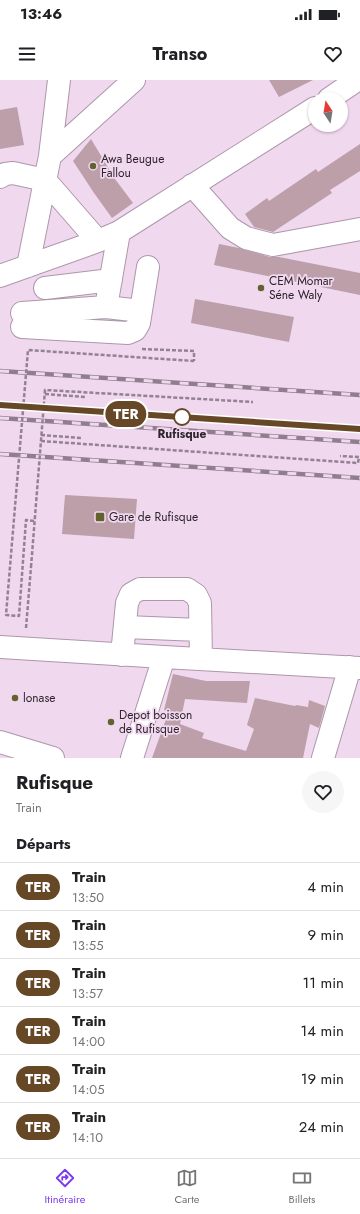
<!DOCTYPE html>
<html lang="fr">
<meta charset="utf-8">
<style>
body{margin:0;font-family:Jost,sans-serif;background:#f6f6f6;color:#202124;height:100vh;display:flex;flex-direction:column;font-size:15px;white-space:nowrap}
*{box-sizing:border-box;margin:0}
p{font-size:13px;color:#757577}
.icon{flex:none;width:22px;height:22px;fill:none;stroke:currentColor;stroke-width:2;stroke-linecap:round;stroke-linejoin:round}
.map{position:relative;height:678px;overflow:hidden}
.panel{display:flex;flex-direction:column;background:#fff;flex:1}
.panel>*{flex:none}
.badge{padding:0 8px;border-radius:13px;font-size:14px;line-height:26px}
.needle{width:26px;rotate:348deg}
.tools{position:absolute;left:308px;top:12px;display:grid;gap:8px}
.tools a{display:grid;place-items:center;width:40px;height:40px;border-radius:50%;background:#fff;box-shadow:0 1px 3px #0004;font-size:20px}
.map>.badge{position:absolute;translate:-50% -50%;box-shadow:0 0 0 2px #fff}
h2{padding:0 16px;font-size:15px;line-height:36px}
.round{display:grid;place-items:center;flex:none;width:42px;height:42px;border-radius:21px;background:#f6f6f6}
.overview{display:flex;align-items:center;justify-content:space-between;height:68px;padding:0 16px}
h1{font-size:19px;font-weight:700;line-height:30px}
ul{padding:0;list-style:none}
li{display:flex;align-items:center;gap:12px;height:48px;padding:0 16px;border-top:1px solid #e0e0e0}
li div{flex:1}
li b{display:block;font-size:15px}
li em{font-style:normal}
li .badge{min-width:44px;font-weight:700;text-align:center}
.status{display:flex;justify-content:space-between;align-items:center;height:28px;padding:0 20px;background:#fff;direction:ltr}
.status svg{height:11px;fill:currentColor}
header{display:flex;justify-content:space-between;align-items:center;height:52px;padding:0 16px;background:#fff;font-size:18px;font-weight:700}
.menu{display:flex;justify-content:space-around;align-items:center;height:56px;border-top:1px solid #e0e0e0;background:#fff;font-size:11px;color:#757577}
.menu a{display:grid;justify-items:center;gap:2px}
.menu .current{color:#7c3aed}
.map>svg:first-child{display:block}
</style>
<div class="status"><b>13:46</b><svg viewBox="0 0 49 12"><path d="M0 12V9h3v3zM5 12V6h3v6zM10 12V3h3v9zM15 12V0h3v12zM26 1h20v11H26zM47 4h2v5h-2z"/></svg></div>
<header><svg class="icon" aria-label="menu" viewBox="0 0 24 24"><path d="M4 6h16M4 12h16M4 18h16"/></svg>Transo<svg class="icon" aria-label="heart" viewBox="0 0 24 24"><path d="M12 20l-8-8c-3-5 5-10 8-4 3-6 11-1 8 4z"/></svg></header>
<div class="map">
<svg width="360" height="678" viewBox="0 0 360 678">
<rect width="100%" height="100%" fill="#f0d8ee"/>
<path fill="#bd9faa" d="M269,0H313L279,17Z
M17,27L24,65L0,69V30Z
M91,59L115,99L133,123L112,138L94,113L73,81Z
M360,64V91L330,110L332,113L273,152L254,147L245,134L267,118L269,121L316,89L318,92Z
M219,164L239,168L270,177H279L360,193V215L214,185Z
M195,219L294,237L289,262L191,243Z
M65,415L137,419L134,459L62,454Z
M173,594L206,601H250L247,623L185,619L180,644L204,653L202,658L246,671L254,649L247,645L255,618L295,626L296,625L308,627L309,620L325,626L319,648L310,644L303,678H152L169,631L164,630Z"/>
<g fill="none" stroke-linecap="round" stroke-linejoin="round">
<g stroke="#ad97ab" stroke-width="24">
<path id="minor" d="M329,19L357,0
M50,76L134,0
M0,97L5,94L13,93L45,100L98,161
M192,105L230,148L246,158L273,165L360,149
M28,186L50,76L59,0
M0,196L98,161L119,152L315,28
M45,208L111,200
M106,227L119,152
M22,233L106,227L141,231
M22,247L128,253L135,250L139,243L148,187
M125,547L200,550
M0,567L164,577L360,588
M122,575L127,523L131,514L140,509H187L196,515L200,523L201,579
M0,662L53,678
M132,678L164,577
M323,678L350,587"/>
</g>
<path stroke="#938392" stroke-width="2.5" stroke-dasharray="4 2" stroke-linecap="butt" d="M142,269L194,271V281
M45,314L85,317
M41,355L81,358
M41,361L358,383L359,377L340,376
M26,548L31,487"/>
<use href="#minor" stroke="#fff" stroke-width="22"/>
<g stroke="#8f7e8d" stroke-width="4.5">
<path id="rail" d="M0,291L360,315
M0,325L360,349
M0,338L360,362
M0,374L360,398"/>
</g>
<use href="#rail" stroke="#f0d8ee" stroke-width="3" stroke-dasharray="9" stroke-linecap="butt"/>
<path stroke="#938392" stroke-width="2.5" stroke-dasharray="4 2" stroke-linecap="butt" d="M34,441L26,440L19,536L6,535L28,270L194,281
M31,487L45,310L253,322"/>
</g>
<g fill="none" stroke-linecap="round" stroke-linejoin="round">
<g stroke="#fff" stroke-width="9">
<path id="line" d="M0,325L360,349"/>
</g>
<use href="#line" stroke="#664827" stroke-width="6"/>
</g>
<g fill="#61622f" stroke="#f0d8ee" stroke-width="1.5">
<circle cx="93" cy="86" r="4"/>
<circle cx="261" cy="208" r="4"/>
<rect x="95" y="432" width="10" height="10" rx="2"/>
<circle cx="15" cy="618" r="4"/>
<circle cx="111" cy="642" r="4"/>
</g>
<circle fill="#fff" stroke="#664827" stroke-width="2" cx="182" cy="337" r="8"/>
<g text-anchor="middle" stroke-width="3.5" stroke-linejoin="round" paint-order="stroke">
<g font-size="12" fill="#2d242c" stroke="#f0d8ee" text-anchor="start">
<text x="101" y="83">Awa Beugue<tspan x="101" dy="14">Fallou</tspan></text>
<text x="269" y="205">CEM Momar<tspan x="269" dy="14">Séne Waly</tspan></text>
<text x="109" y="441">Gare de Rufisque</text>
<text x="23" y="622">lonase</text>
<text x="119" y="639">Depot boisson<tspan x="119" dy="14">de Rufisque</tspan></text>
</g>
<g font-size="12" font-weight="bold" fill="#2d242c" stroke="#f0d8ee">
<text x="182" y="358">Rufisque</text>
</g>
</g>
</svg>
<div class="tools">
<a><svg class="needle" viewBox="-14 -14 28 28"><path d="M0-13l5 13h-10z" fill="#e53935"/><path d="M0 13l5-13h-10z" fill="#757577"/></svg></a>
</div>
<b class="badge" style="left:126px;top:334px;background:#664827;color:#fff">TER</b>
</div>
<section class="panel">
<div class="overview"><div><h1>Rufisque</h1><p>Train</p></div><a class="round"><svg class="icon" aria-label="heart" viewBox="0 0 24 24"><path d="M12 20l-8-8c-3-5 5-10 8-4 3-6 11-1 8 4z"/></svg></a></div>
<h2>Départs</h2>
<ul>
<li><span class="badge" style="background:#664827;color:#fff">TER</span><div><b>Train</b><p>13:50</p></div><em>4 min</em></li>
<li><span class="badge" style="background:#664827;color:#fff">TER</span><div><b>Train</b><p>13:55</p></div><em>9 min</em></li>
<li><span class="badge" style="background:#664827;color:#fff">TER</span><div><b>Train</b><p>13:57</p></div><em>11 min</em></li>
<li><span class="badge" style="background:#664827;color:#fff">TER</span><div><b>Train</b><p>14:00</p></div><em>14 min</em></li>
<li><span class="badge" style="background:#664827;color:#fff">TER</span><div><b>Train</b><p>14:05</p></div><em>19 min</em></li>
<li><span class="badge" style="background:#664827;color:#fff">TER</span><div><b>Train</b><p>14:10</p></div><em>24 min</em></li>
</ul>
</section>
<nav class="menu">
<a class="current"><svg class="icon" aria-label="directions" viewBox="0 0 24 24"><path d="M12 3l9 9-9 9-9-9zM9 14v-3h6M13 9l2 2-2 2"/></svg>Itinéraire</a>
<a><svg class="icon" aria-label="map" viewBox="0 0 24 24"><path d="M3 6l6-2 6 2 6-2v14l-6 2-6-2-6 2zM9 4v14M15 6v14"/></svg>Carte</a>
<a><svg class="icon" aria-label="tickets" viewBox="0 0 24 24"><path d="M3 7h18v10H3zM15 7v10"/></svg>Billets</a>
</nav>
